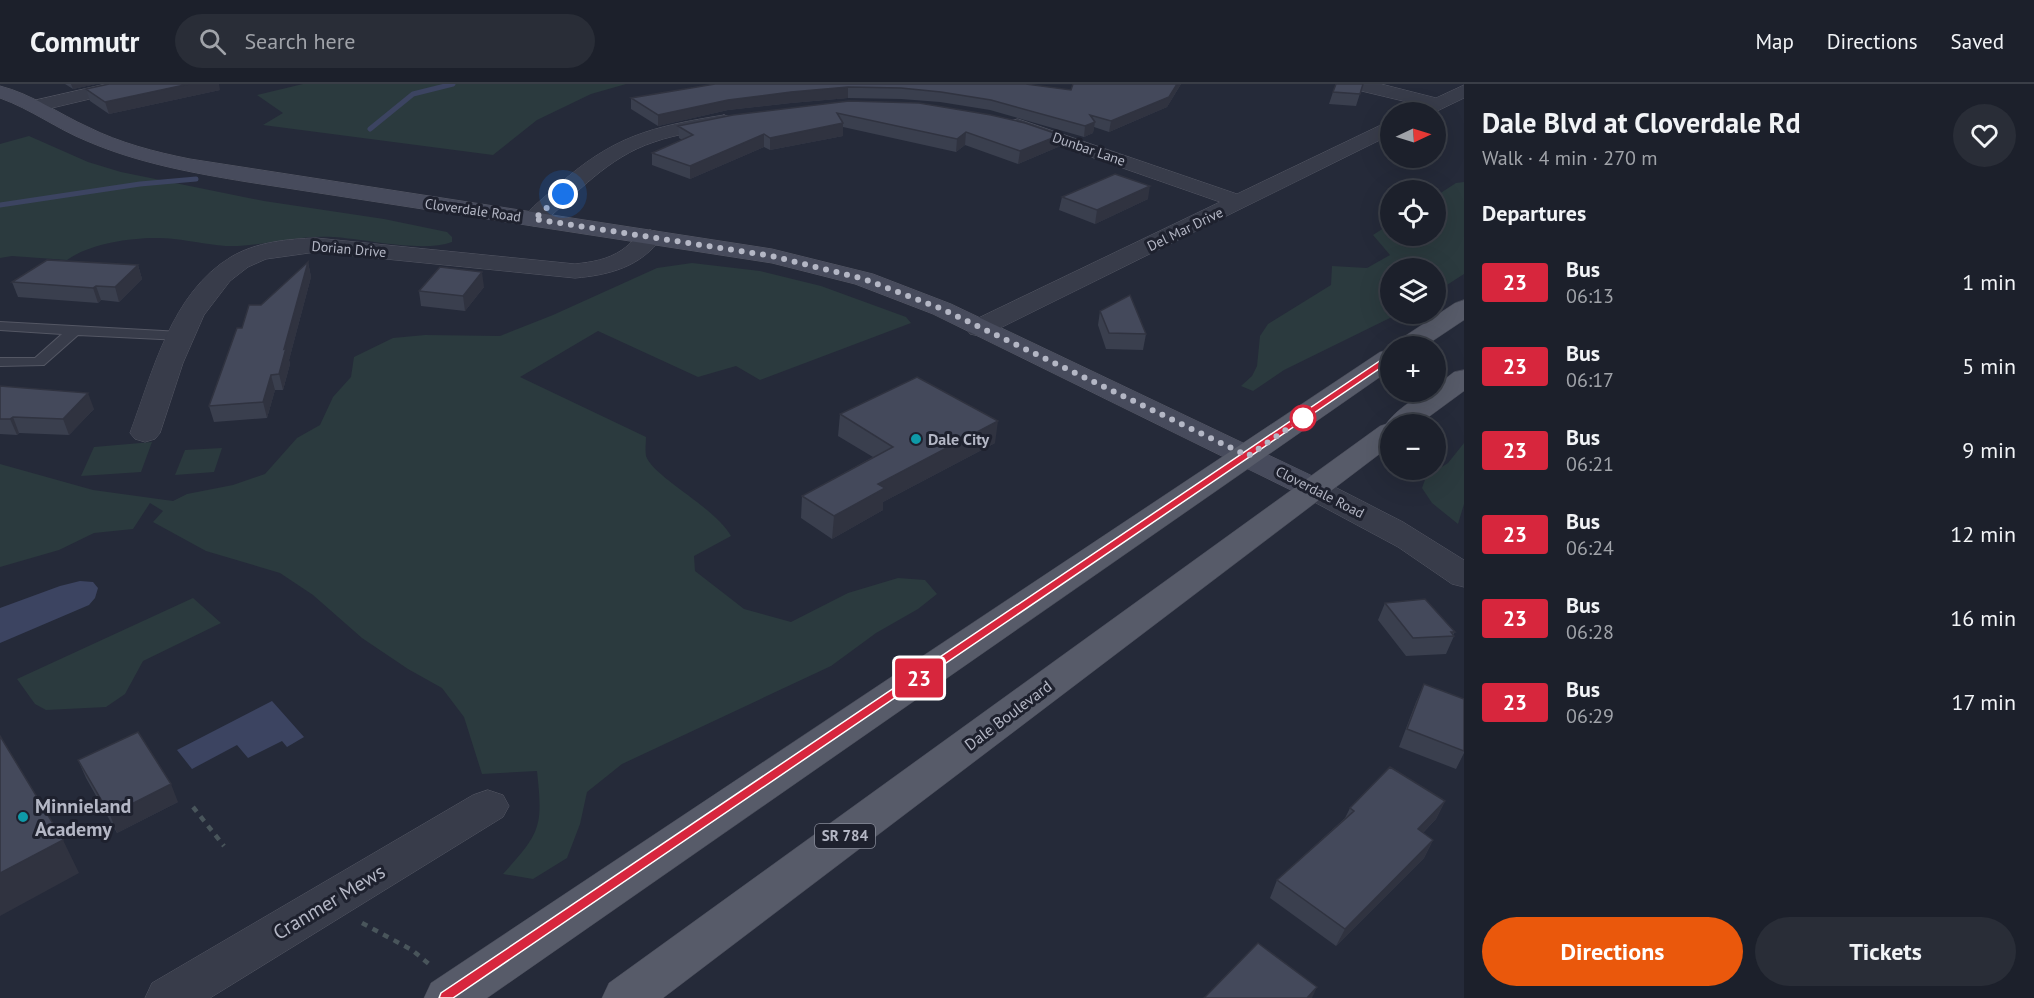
<!DOCTYPE html>
<meta charset="utf-8">
<style>
body{margin:0;font-family:"PT Sans",sans-serif;background:#292d37;color:#f1f3f6;height:100vh;display:flex;flex-direction:column;font-size:22px;white-space:nowrap}
*{box-sizing:border-box;margin:0}
p{font-size:20px;color:#a0a3a9}
.icon{flex:none;width:33px;height:33px;fill:none;stroke:currentColor;stroke-width:2;stroke-linecap:round;stroke-linejoin:round}
.map{position:relative;flex:1;overflow:hidden}
.details{display:flex;flex-direction:column;background:#1c202b;width:570px}
.details>*{flex:none}
.badge{padding:0 12px;border-radius:4px;font-size:21px;line-height:39px}
.needle{width:39px;rotate:86deg}
.fabs{position:absolute;left:1380px;top:18px;display:grid;gap:12px}
.fabs a{display:grid;place-items:center;width:66px;height:66px;border-radius:50%;background:#1c202b;box-shadow:0 6px 24px #0002,0 0 0 2px #3a3e47;font-size:30px}
.you{position:absolute;width:30px;height:30px;margin:-15px;border:4px solid #fff;border-radius:50%;background:#1a73e8;box-shadow:0 0 0 9px #1a73e833}
.map>.badge{position:absolute;translate:-50% -50%;box-shadow:0 0 0 3px #fff}
h2{padding:0 18px;font-size:22px;line-height:54px}
.round{display:grid;place-items:center;flex:none;width:63px;height:63px;border-radius:32px;background:#292d37}
.summary{display:flex;align-items:center;justify-content:space-between;height:102px;padding:0 18px}
h1{font-size:28px;font-weight:800;line-height:45px}
.primary-button{display:flex;gap:12px;margin-top:auto;padding:12px 18px}
.primary-button a{flex:1;height:69px;border-radius:36px;background:#ea580c;color:#fff;font-size:24px;font-weight:800;line-height:69px;text-align:center}
.primary-button a+a{background:#292d37;color:#f1f3f6}
ul{padding:0;list-style:none}
li{display:flex;align-items:center;gap:18px;height:84px;padding:0 18px}
li div{flex:1}
li b{display:block;font-size:22px}
li em{font-style:normal}
li .badge{min-width:66px;font-weight:700;text-align:center}
header{display:flex;align-items:center;gap:36px;box-sizing:border-box;height:84px;padding:0 30px;background:#1c202b;border-bottom:2px solid #3a3e47}
header strong{font-size:28px}
nav{display:flex;gap:33px;margin-inline-start:auto;font-size:21px}
.search{width:420px;height:54px;background:#292d37;display:flex;align-items:center;gap:15px;box-sizing:border-box;padding:0 21px;border-radius:33px;color:#a0a3a9;font-size:22px}
main{display:flex;flex:1;min-height:0}
.map>svg:first-child{display:block}
</style>
<header>
<strong>Commutr</strong>
<div class="search"><svg class="icon" aria-label="search" viewBox="0 0 24 24"><circle cx="10" cy="10" r="6"/><path d="M15 15l6 6"/></svg>Search here</div>
<nav><a>Map</a><a>Directions</a><a>Saved</a></nav>
</header>
<main>
<div class="map">
<svg width="1464" height="914" viewBox="0 0 1464 914">
<rect width="100%" height="100%" fill="#252a39"/>
<path fill="#2b3a3e" d="M303,0H626L591,10L537,36L493,71L263,41L283,29L257,11Z
M29,52L88,78L121,88L264,117L384,135L447,148L452,153V158C422,169 367,155 333,153C301,151 270,160 238,162C217,163 194,157 174,155C143,151 91,158 67,176L12,172L0,174V60Z
M1464,98V190L1436,208V184H1390V230H1398L1284,286L1253,307L1241,302L1252,292L1257,282L1260,252L1268,240L1331,201L1332,182L1367,184L1390,171L1373,151L1390,140V152H1436V112L1456,99Z
M692,179L760,187L821,202L906,233L911,239L760,296L736,282L698,293L598,247L520,293L646,353C646,358 645,366 646,372C654,394 715,423 731,452L694,472L695,487L744,525L791,538L848,509L898,494L925,496L937,510L918,525L876,549L831,582L622,680L587,708L580,740L567,774L533,795L503,790C541,748 543,743 537,687L482,690L464,633L442,604L408,585L362,554L313,511L280,489L206,467L153,438L163,427L150,419L133,445L94,449L59,466L0,483V380L93,406L173,417L187,410L233,401L265,390L297,354L320,341L333,313L351,293L354,273L393,254L425,251L500,252L553,231L657,184Z
M152,358L141,388L81,392L94,363Z
M1464,359V420L1458,440L1432,419L1422,404L1426,393L1448,379Z
M222,364L214,388L175,391L185,366Z
M193,514L221,539L143,577L125,610L106,623L46,626L35,620L17,595Z"/>
<path fill="#3c4461" d="M80,497L93,498L98,504L95,514L89,521L0,559V524L60,502Z
M272,617L304,653L287,663L282,657L248,674L237,661L192,685L177,666Z"/>
<g fill="none" stroke-linecap="round" stroke-linejoin="round">
<path stroke="#3c4461" stroke-width="5" d="M370,45L413,10L453,0
M0,121L140,100L196,95"/>
<g stroke="#545764" stroke-width="2">
<path id="lane" d="M0,238L181,248L188,252L181,256L78,251L44,281L0,282V274H35L62,250L0,246Z"/>
</g>
<g stroke="#545764" stroke-width="1">
<path id="street" d="M106,0H139L136,4L35,28L28,26L26,22L28,18Z
M1346,0H1381L1436,14L1464,1V14L1435,28H1412L1420,21L1349,4Z
M724,31L731,33L734,37L731,41C705,47 679,49 654,58C608,73 577,109 542,140L534,142L526,140L523,135C531,123 545,113 556,103C613,52 650,43 724,31Z
M1018,35L1237,110L1383,40L1390,38V51L988,250L979,252L970,250L966,244L970,238L1220,118L1011,45L1008,41L1011,37Z
M650,146L658,148L662,153C641,183 609,191 575,194L316,168L266,175L248,183L230,197L204,231L183,279L160,349L155,355L145,358L135,355L130,349C153,288 171,209 231,173C256,158 288,155 316,154L575,180C592,178 607,176 622,166C632,159 638,149 650,146Z
M1314,396L1325,398L1403,438L1464,476V503L1452,500L1398,463L1303,412L1298,405L1303,398Z
M488,706L503,711L509,722L503,733L210,914H145L152,899L473,711Z"/>
</g>
<g stroke="#545764" stroke-width="1">
<path id="secondary" d="M0,2C32,10 59,30 88,43C120,59 155,68 190,75L772,165L873,190L951,220L1325,398L1330,405L1325,412L1314,414L1303,412L933,230L855,200L772,179L248,98C193,89 138,79 87,57C57,45 31,25 0,14Z"/>
</g>
<g stroke="#424552" stroke-width="1">
<path id="primary" d="M1464,216V236L1425,262H1395L1399,256L1455,219Z
M1390,266V286L487,914H424L431,899L1380,268Z
M1464,286V307L1419,340H1390V362L663,914H602L609,899L1380,342L1386,340C1395,327 1420,308 1436,308V302L1454,288Z"/>
</g>
<path stroke="#49555b" stroke-width="4.5" stroke-dasharray="6 6" stroke-linecap="butt" d="M193,723L224,762
M362,839L412,866L429,880"/>
<use href="#lane" fill="#383c4a" fill-rule="evenodd"/>
<use href="#street" fill="#383c4a" fill-rule="evenodd"/>
<use href="#secondary" fill="#474b5c" fill-rule="evenodd"/>
<use href="#primary" fill="#575b69" fill-rule="evenodd"/>
</g>
<path fill="#3a3f4e" d="M65,0H96L73,5Z
M715,0L1071,6L1073,0H1181L1167,23L1109,48L1094,43L1093,49L1084,53L990,26L940,18L901,15L848,14L791,19L728,26L658,42L631,25V14Z
M1363,0L1356,22L1329,20L1333,8Z
M86,5L220,6L109,30L90,17Z
M849,17L1058,63L1018,80L965,61L956,68L843,43V52L770,66L764,63L690,95L652,81V69L682,56L679,54L678,42Z
M1062,113L1148,115L1095,140L1059,126Z
M308,178L311,193L289,276L290,280L283,306H275L267,334L214,338L209,322L242,244L261,221Z
M138,181L142,195L119,218L101,216L98,219L18,213L12,198Z
M484,203L465,227L421,222L419,207Z
M1100,227L1146,250L1143,266L1106,265L1098,241Z
M0,302L94,325L69,351L19,349L17,351L0,350Z
M840,330L995,359L883,418V426L832,455L801,434L802,412L873,373L838,352Z
M1385,519L1455,548L1453,551L1454,552L1446,570L1406,572L1378,536Z
M1424,600L1464,667V669L1456,685L1399,663L1416,618Z
M78,676L178,718L117,749L86,694Z
M1445,717L1436,735L1423,749L1433,756L1424,774L1336,862L1270,814L1277,796L1345,734L1350,724Z"/>
<path fill="#303340" d="M71,0H96L73,5Z
M189,0H219L220,6L109,30L105,18Z
M1177,0H1181L1167,23L1109,48L1111,37Z
M848,3V14L791,19L728,26L658,42V31L728,16L791,8Z
M1095,38L1093,49L1084,53L1085,42Z
M843,39V52L770,66V54Z
M966,48L965,61L956,68L957,55Z
M764,50V63L690,95V82Z
M1060,51L1058,63L1018,80L1020,67Z
M1150,102L1148,115L1095,140L1097,126Z
M308,178L311,193L289,276L290,280L283,306L279,290L284,265Z
M138,181L142,195L119,218L115,203Z
M482,188L484,203L465,227L463,212Z
M96,202L101,216L98,219L93,204Z
M271,291L275,306L267,334L263,318Z
M88,309L94,325L69,351L63,335Z
M13,333L19,349L17,351L10,335Z
M998,337L995,359L883,418V426L832,455L834,432L878,400Z
M171,700L178,718L117,749L110,731Z
M1445,717L1436,735L1409,763L1418,745Z
M63,756L79,789L0,832V789Z
M1433,756L1424,774L1336,862L1345,845Z
M1317,903L1312,914H1307Z"/>
<path fill="#44495b" stroke="#303340" stroke-width="1.5" d="M109,0H189L105,18L86,5Z
M715,0H1026L1071,6L1073,0H1177L1169,13L1111,37L1090,31L1095,38L1085,42L991,16L941,8L901,4L848,3L791,8L728,16L658,31L631,14Z
M1336,0H1363L1360,10L1333,8Z
M849,17L919,19L991,31L1025,39L1060,51L1020,67L966,48L957,55L837,29L843,39L770,54L764,50L690,82L652,69L693,51L678,42L733,31Z
M1115,90L1150,102L1097,126L1062,113Z
M47,176L138,181L115,203L96,202L93,204L12,198Z
M308,178L284,265L286,264L279,290L271,291L263,318L209,322L237,244H242L249,221H261Z
M440,183L482,188L463,212L419,207Z
M1130,211L1146,250L1109,249L1100,227Z
M917,293L998,337L878,400L885,404L834,432L802,412L893,363L840,330Z
M0,302L88,309L63,335L13,333L10,335H0Z
M1425,515L1455,548H1451L1454,552L1413,554L1385,519Z
M1424,600L1464,615V667L1407,645Z
M138,648L171,700L110,731L78,676Z
M0,652L63,756L0,789Z
M1390,683L1445,717L1418,745L1433,756L1345,845L1277,796L1354,727L1350,724Z
M1258,859L1317,903L1307,914H1204Z"/>
<path fill="#d7263d" stroke="#fff" stroke-width="1.5" d="M1387,272L1395,274L453,914H439L441,909Z"/>
<g fill="none" stroke-linecap="round" stroke-linejoin="round">
<path stroke="#b4b7c5" stroke-width="6" stroke-dasharray="0 10.8" d="M563,110L534,135L772,172L864,195L942,225L1248,372L1303,334"/>
</g>
<circle fill="#fff" stroke="#d7263d" stroke-width="3" cx="1303" cy="334" r="12"/>
<g fill="#0f9aa8" stroke="#1e212e" stroke-width="2">
<circle cx="916" cy="355" r="6"/>
<circle cx="23" cy="733" r="6"/>
</g>
<g text-anchor="middle" stroke-width="6" stroke-linejoin="round" paint-order="stroke">
<g font-size="14" fill="#b4b7c5" stroke="#1e212e">
<text transform="translate(1089 65) rotate(19)" y="5">Dunbar Lane</text>
<text transform="translate(473 126) rotate(8)" y="5">Cloverdale Road</text>
<text transform="translate(1185 145) rotate(-26)" y="5">Del Mar Drive</text>
<text transform="translate(349 165) rotate(5)" y="5">Dorian Drive</text>
<text transform="translate(1320 408) rotate(27)" y="5">Cloverdale Road</text>
</g>
<rect fill="#1e212e" stroke="#878a98" stroke-width="1.5" x="815" y="740" width="60" height="24" rx="4.5"/>
<g font-size="15" font-weight="bold" fill="#b4b7c5">
<text x="845" y="757">SR 784</text>
</g>
<g font-size="16" font-weight="bold" fill="#b4b7c5" stroke="#1e212e" text-anchor="start">
<text x="928" y="361">Dale City</text>
</g>
<g font-size="16" fill="#b4b7c5" stroke="#1e212e">
<text transform="translate(1008 631) rotate(-37)" y="6">Dale Boulevard</text>
</g>
<g font-size="20" font-weight="bold" fill="#b4b7c5" stroke="#1e212e" text-anchor="start">
<text x="35" y="729">Minnieland<tspan x="35" dy="23">Academy</tspan></text>
</g>
<g font-size="20" fill="#b4b7c5" stroke="#1e212e">
<text transform="translate(329 818) rotate(-31)" y="7">Cranmer Mews</text>
</g>
</g>
</svg>
<div class="fabs">
<a><svg class="needle" viewBox="-14 -14 28 28"><path d="M0-13l5 13h-10z" fill="#e53935"/><path d="M0 13l5-13h-10z" fill="#a0a3a9"/></svg></a>
<a><svg class="icon" aria-label="locate" viewBox="0 0 24 24"><circle cx="12" cy="12" r="6"/><path d="M12 2v4M12 18v4M2 12h4M18 12h4"/></svg></a>
<a><svg class="icon" aria-label="layers" viewBox="0 0 24 24"><path d="M12 4l9 5-9 5-9-5zM3 14l9 5 9-5"/></svg></a>
<a>+</a>
<a>−</a>
</div>
<div class="you" style="left:563px;top:110px"></div>
<b class="badge" style="left:919px;top:594px;background:#d7263d;color:#fff">23</b>
</div>
<section class="details">
<div class="summary"><div><h1>Dale Blvd at Cloverdale Rd</h1><p>Walk · 4 min · 270 m</p></div><a class="round"><svg class="icon" aria-label="heart" viewBox="0 0 24 24"><path d="M12 20l-8-8c-3-5 5-10 8-4 3-6 11-1 8 4z"/></svg></a></div>
<h2>Departures</h2>
<ul>
<li><span class="badge" style="background:#d7263d;color:#fff">23</span><div><b>Bus</b><p>06:13</p></div><em>1 min</em></li>
<li><span class="badge" style="background:#d7263d;color:#fff">23</span><div><b>Bus</b><p>06:17</p></div><em>5 min</em></li>
<li><span class="badge" style="background:#d7263d;color:#fff">23</span><div><b>Bus</b><p>06:21</p></div><em>9 min</em></li>
<li><span class="badge" style="background:#d7263d;color:#fff">23</span><div><b>Bus</b><p>06:24</p></div><em>12 min</em></li>
<li><span class="badge" style="background:#d7263d;color:#fff">23</span><div><b>Bus</b><p>06:28</p></div><em>16 min</em></li>
<li><span class="badge" style="background:#d7263d;color:#fff">23</span><div><b>Bus</b><p>06:29</p></div><em>17 min</em></li>
</ul>
<div class="primary-button"><a>Directions</a><a>Tickets</a></div>
</section>
</main>
